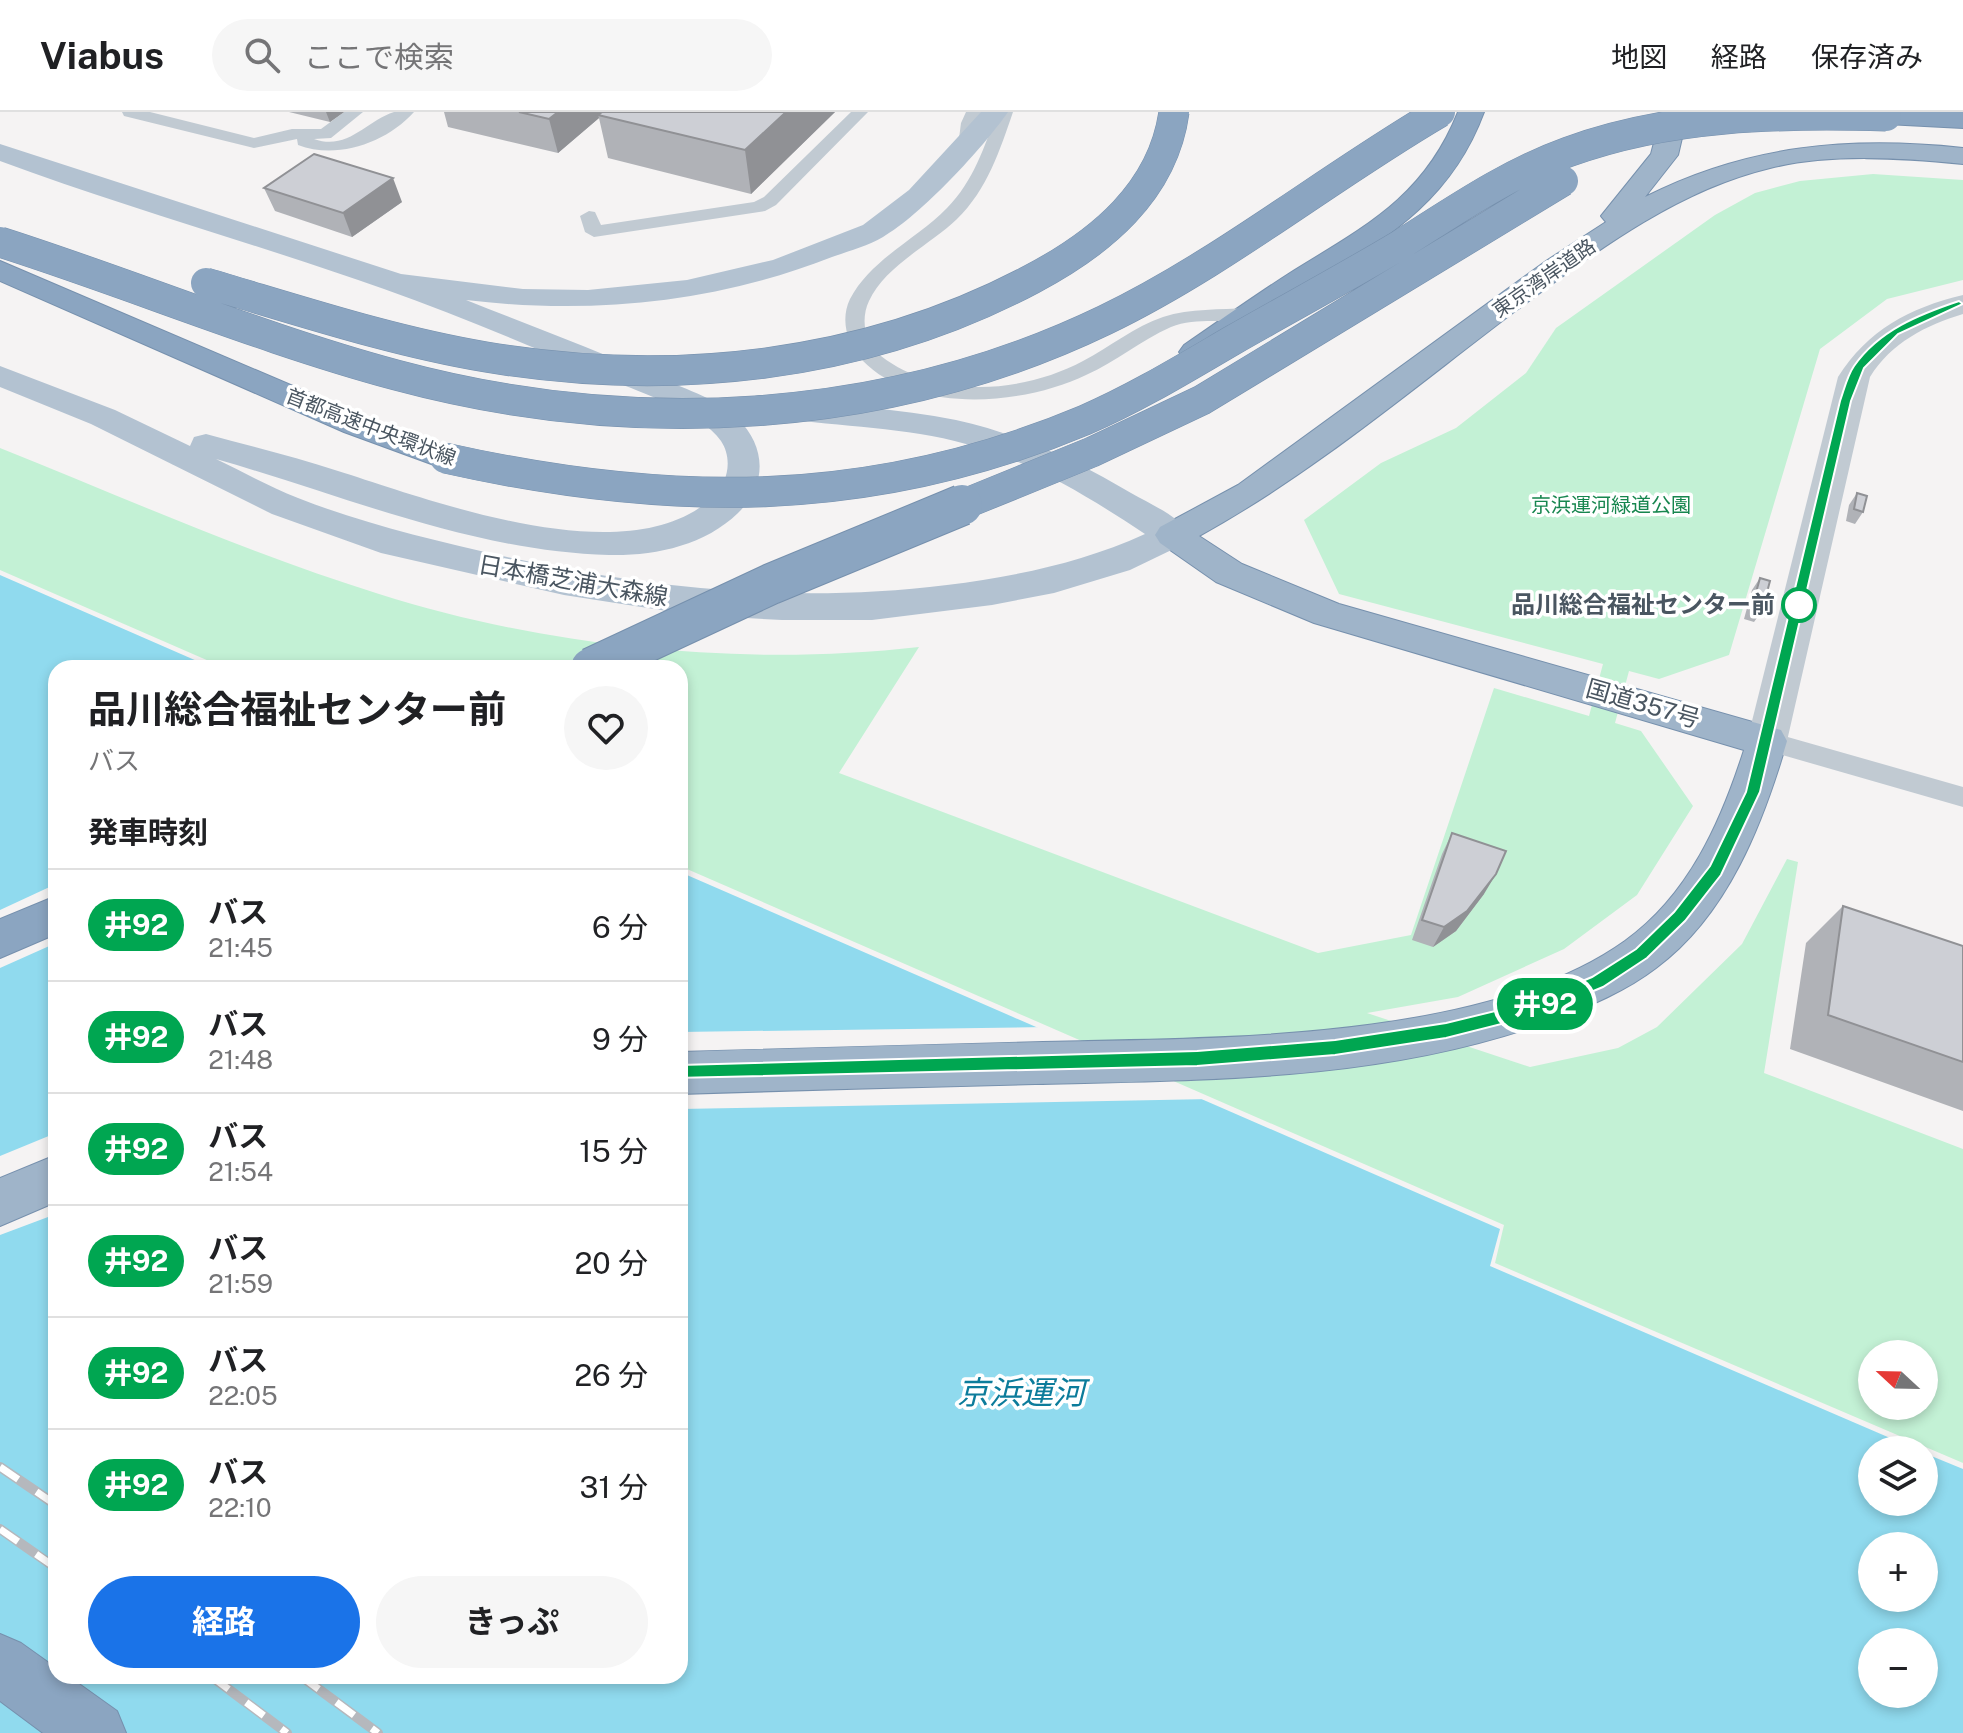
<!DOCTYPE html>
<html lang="ja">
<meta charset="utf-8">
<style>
body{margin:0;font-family:"Public Sans","Noto Sans JP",sans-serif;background:#f6f6f6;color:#202124;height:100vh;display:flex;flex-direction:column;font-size:30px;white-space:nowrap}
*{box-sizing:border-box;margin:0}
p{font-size:26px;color:#757577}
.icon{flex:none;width:44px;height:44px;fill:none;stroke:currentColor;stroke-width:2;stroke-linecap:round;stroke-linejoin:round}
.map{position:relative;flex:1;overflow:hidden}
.drawer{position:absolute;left:48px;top:548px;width:640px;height:1024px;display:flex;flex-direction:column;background:#fff;border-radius:24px;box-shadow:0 4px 12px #0003}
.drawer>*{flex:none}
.badge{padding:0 16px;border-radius:26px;font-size:28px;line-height:52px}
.needle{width:52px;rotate:292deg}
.fabs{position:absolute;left:1858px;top:1228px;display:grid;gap:16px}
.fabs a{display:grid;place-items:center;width:80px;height:80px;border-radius:50%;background:#fff;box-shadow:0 4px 12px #0003;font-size:40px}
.map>.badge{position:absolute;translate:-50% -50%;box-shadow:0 0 0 4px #fff}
h2{padding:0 40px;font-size:30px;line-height:72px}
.round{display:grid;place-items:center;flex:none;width:84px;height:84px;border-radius:42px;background:#f6f6f6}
.headline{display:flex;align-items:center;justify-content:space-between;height:136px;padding:0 40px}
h1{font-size:38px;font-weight:700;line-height:60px}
.button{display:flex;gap:16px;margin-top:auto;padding:16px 40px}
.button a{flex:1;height:92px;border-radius:48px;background:#1a73e8;color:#fff;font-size:32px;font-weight:700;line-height:92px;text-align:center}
.button a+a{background:#f6f6f6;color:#202124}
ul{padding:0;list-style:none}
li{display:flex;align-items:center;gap:24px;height:112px;padding:0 40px;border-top:2px solid #e0e0e0}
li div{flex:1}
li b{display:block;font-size:30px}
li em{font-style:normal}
li .badge{min-width:88px;font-weight:700;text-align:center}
header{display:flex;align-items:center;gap:48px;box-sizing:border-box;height:112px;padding:0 40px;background:#fff;border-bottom:2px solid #e0e0e0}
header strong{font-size:38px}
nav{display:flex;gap:44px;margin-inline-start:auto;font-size:28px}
.search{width:560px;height:72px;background:#f6f6f6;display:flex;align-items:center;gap:20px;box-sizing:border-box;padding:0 28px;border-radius:44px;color:#757577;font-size:30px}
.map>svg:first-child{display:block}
</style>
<header>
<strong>Viabus</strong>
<div class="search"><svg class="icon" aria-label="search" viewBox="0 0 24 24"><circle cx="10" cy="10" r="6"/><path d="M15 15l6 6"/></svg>ここで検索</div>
<nav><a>地図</a><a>経路</a><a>保存済み</a></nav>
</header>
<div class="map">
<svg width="1963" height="1621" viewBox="0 0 1963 1621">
<rect width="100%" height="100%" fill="#f5f3f3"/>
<path fill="#c3f1d5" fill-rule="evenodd" d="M1873,62L1963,68V168L1887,187L1820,237L1729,543L1659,567L1629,559L1615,611L1641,619L1693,694L1637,783L1564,837L1458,885L1367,901L1530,955L1618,936L1657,915L1742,832L1787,747L1798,750L1764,961L1963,1037V1351L1495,1151L1504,1113L680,754V556H225L0,458V336C125,386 250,442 379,482C550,536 742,555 919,535L839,661L1318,841L1411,823L1494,576L1589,604L1603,552L1339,482L1304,408L1381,351L1456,316L1526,261L1556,216L1715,103L1755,81L1800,69ZM1872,1242H1924V1294H1872Z"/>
<path fill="#90daee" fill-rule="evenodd" d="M0,463L213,556H56V1564H680V760L1500,1117L1490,1154L1918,1338H1872V1390H1924V1341L1963,1357V1621H0ZM1872,1434H1924V1486H1872ZM1872,1530H1924V1582H1872Z"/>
<path fill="#f5f3f3" d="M56,772V831L0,856V798Z
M1047,915L1211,987L680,997V920Z
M56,1021V1102L0,1123V1044Z"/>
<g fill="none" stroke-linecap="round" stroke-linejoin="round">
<g stroke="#7690ad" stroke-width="2">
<path id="trunk" d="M1662,0H1688L1678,43L1645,85C1747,33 1850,24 1963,36V52C1904,46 1829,41 1770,56C1674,79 1593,142 1514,200C1412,277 1312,362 1199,424L1242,452L1339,492L1781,618L1787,629C1763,711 1728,803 1656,856C1626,879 1590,894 1555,907C1390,969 1209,968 1035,972C917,975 798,978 680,982V940C801,936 922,933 1043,930C1212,926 1484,930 1625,829C1689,783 1721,710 1744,638L1314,511L1216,470L1160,431L1155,423L1160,415L1238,373L1546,149L1606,110L1601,104L1651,42Z
M56,1043V1090L0,1114V1066Z"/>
</g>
<g stroke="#7690ad" stroke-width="2">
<path id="motorway" d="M1458,0H1484C1451,89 1388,125 1312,173C1275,196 1241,222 1206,247L1195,249L1184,247L1179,240L1184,233C1219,209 1254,184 1290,161C1364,115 1424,86 1458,0Z
M1876,0H1963V16L1886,12L1877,10L1873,4Z
M0,149L368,306L457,338L462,346L457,354L445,357L344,320L0,169Z
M56,784V822L0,846V807Z
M0,1522L21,1531L56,1556V1564H68L117,1599L126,1621H43L0,1589Z"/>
</g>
<path fill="#c1cad2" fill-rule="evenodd" d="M122,0H150L254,26L292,17H321L344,0H363L331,26L314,27C348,39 366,9 394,0C400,0 408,0 414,0C386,31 337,48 298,33L297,27L254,36L124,4Z
M851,0H868L776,93L765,99L594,125L585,120L580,104L589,99L595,100L601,113L754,90L764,85Z
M966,0H982L977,11L976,34L967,39L958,34L961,11Z
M997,0H1013C1000,38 987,78 957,107C930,133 885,154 869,189C860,208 865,232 881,244C938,288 1023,281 1083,249C1110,235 1135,214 1163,205C1191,196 1220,198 1248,196L1255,198L1258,202L1255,206C1228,213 1197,204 1171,215C1141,228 1116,250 1086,263C1024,293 915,303 862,248C847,232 840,208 850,187C871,147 917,127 947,96C973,70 985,34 997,0Z
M1767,619L1963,675V695L1758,636L1754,629L1758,622Z"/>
<path fill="#c1cad2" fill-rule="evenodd" d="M1963,183V202C1926,213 1891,231 1870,265L1787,629L1781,640L1767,644L1753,640L1747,629L1838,265C1868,218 1909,196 1963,183Z"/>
<path fill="#b3c2d1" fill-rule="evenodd" d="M981,0H1008C983,36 921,103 883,125C868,134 849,139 832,145C715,191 590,203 466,188C532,214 598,239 662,267C688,278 717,287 737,306C767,335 767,373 738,401C704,434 654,444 609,443C472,439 346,384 216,347C243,360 270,375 298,386C364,412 433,428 502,444C654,477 792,492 947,473C1017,464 1081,451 1145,422C1089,385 1031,349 966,332C906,315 841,315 779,306L767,303L763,296L767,289L779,286C838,294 898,296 956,308C1019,322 1076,348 1131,381C1150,392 1179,404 1191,423L1186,431L1130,458L1054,481L992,493L872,508H782L693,503L564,483L381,441L272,402L91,312L0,275V254L115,298L190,334L194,325L206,322C250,334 295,345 338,359C434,389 629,464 713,385C728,371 733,347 721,329C701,299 633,278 601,264C530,234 457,203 384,177C257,132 127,96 0,49V32L401,162L523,177L588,178L687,168L734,157L773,148L863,113L909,78Z"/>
<use href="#trunk" fill="#9fb4c9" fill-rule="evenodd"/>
<use href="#motorway" fill="#8ba5c1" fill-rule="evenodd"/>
<g stroke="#b5b8bd" stroke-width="10">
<path id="rail" d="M0,1355L56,1393
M0,1417L56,1456
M211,1564L287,1621
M301,1564L378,1621"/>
</g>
<use href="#rail" stroke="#fff" stroke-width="7" stroke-dasharray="22" stroke-linecap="butt"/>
<g stroke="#7690ad" stroke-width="31" stroke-linecap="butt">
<path id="motorway-bridge-far1" d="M0,130C132,172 262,227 396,263C630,326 885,314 1105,208C1223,151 1327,66 1440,0
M206,171C298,198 391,229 486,245C671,276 865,256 1032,167C1100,131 1163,80 1174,0
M445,346C668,396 871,398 1085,308C1136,286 1185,256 1233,228C1289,196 1345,166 1400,133C1454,99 1507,62 1568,40C1669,3 1779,1 1886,4
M957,395L1092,340L1202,288L1563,69"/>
</g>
<g stroke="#7690ad" stroke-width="42" stroke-linecap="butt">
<path id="motorway-bridge" d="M591,556L771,472L962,393"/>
</g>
<use href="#motorway-bridge-far1" stroke="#8ba5c1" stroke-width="30"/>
<use href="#motorway-bridge" stroke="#8ba5c1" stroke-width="40"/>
</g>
<path fill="#b0b2b7" d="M289,0H344L330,10Z
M444,0H835L751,82L608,46L599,6L558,41L448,15Z
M264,76L402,90L352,125L275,99Z
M1857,381L1863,400L1855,412L1846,409L1849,393Z
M1760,466L1762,499L1754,510L1744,507L1752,478Z
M1452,721L1484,782L1456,819L1433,835L1412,828L1442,742Z
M1843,794L1963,834V999L1790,937L1806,831Z"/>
<path fill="#909195" d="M326,0H344L330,10Z
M558,0H607L598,3L599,6L558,41L549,7Z
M786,0H835L751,82L745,38Z
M393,66L402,90L352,125L343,101Z
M1496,762L1484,782L1456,819L1433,835L1444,815Z"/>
<path fill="#cdcfd5" stroke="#909195" stroke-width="2" d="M519,0H558L549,7Z
M602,0H786L745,38L598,3Z
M314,42L393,66L343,101L264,76Z
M1857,381L1867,384L1863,400L1854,397Z
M1760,466L1770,469L1762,499L1752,495Z
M1452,721L1506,739L1496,762L1467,799L1444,815L1422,808Z
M1843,794L1963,834V950L1828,903Z"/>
<path fill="#00a651" stroke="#fff" stroke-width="2" d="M1959,189L1963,192L1898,222L1864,256L1851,289L1760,680L1721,763L1685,809L1647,846L1603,875L1533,904L1446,926L1335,943L1197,954L674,966L672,961L680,953L1197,939L1335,928L1446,911L1532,890L1592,865L1636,837L1674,800L1710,754L1746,680L1840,289C1844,278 1847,264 1854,254C1879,218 1920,202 1959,189Z"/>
<circle fill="#fff" stroke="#00a651" stroke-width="4" cx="1799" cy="493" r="16"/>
<g text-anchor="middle" stroke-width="7" stroke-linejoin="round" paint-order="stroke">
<g font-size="20" fill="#4a5661" stroke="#fff">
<text transform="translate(1544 166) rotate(-35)" y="7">東京湾岸道路</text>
<text transform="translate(371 315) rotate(21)" y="7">首都高速中央環状線</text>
</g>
<g font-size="20" fill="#17864f" stroke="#fff">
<text x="1611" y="400">京浜運河緑道公園</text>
</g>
<g font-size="24" fill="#4a5661" stroke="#fff">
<text transform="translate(573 469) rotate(10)" y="8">日本橋芝浦大森線</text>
<text transform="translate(1643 592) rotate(16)" y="8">国道357号</text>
</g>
<g font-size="24" font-weight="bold" fill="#4a5661" stroke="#fff" text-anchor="end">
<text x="1775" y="501">品川総合福祉センター前</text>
</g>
<g font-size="32" font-style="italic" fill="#0c7c9b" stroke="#fff">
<text x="1021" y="1292">京浜運河</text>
</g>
</g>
</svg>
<div class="fabs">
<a><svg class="needle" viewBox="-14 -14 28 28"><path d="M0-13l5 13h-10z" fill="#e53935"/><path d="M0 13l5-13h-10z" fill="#757577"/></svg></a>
<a><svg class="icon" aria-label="layers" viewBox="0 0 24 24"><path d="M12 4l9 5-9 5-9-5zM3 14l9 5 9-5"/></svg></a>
<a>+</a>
<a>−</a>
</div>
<b class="badge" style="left:1545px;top:892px;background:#00a651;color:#fff">井92</b>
<section class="drawer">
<div class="headline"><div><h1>品川総合福祉センター前</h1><p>バス</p></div><a class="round"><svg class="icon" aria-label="heart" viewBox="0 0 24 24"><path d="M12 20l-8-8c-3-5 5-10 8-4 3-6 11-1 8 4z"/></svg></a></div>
<h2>発車時刻</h2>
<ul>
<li><span class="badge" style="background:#00a651;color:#fff">井92</span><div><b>バス</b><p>21:45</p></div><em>6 分</em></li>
<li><span class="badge" style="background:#00a651;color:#fff">井92</span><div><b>バス</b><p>21:48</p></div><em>9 分</em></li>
<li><span class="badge" style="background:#00a651;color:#fff">井92</span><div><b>バス</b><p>21:54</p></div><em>15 分</em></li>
<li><span class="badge" style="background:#00a651;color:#fff">井92</span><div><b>バス</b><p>21:59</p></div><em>20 分</em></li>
<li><span class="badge" style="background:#00a651;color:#fff">井92</span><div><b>バス</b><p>22:05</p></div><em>26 分</em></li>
<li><span class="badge" style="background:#00a651;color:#fff">井92</span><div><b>バス</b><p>22:10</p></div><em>31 分</em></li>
</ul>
<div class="button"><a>経路</a><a>きっぷ</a></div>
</section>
</div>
